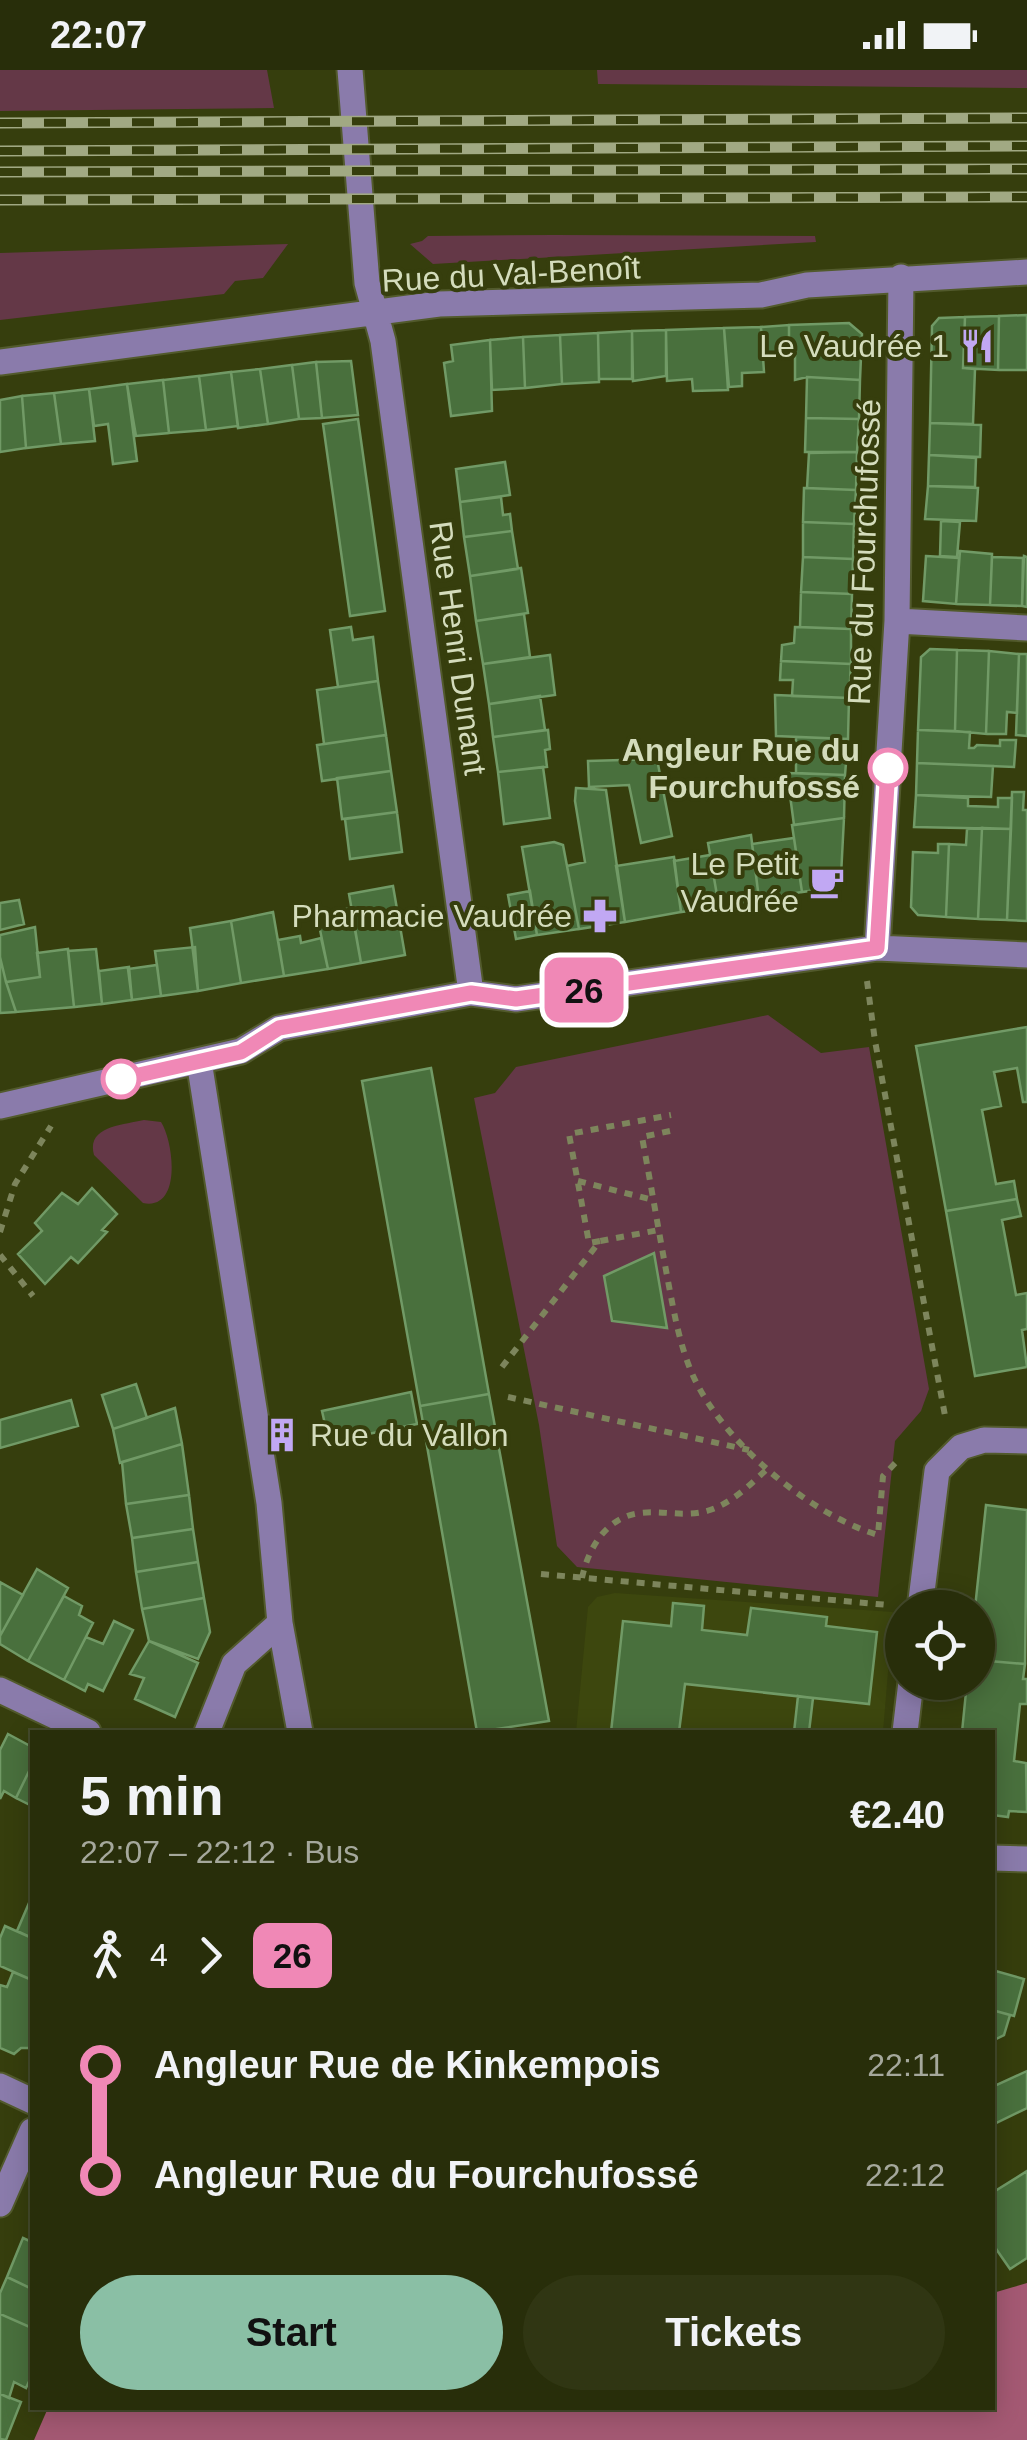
<!DOCTYPE html>
<meta charset="utf-8">
<style>
body{margin:0;font-family:Helvetica,sans-serif;background:#303613;color:#f1f3f6;height:100vh;display:flex;flex-direction:column;font-size:38px;white-space:nowrap}
*{box-sizing:border-box;margin:0}
p{font-size:32px;color:#a5a89c}
.icon{flex:none;width:55px;height:55px;fill:none;stroke:currentColor;stroke-width:2;stroke-linecap:round;stroke-linejoin:round}
.map{position:relative;flex:1;overflow:hidden}
.panel{position:absolute;left:30px;top:1660px;width:965px;height:680px;display:flex;flex-direction:column;background:#282e0a;border-radius:0px;box-shadow:0 5px 25px #0003,0 0 0 2px #444a2b}
.panel>*{flex:none}
.badge{padding:0 20px;border-radius:15px;font-size:35px;line-height:65px}
.tools{position:absolute;left:885px;top:1520px;display:grid;gap:20px}
.tools a{display:grid;place-items:center;width:110px;height:110px;border-radius:50%;background:#282e0a;box-shadow:0 5px 25px #0003,0 0 0 2px #444a2b;font-size:50px}
.map>.badge{position:absolute;translate:-50% -50%;box-shadow:0 0 0 5px #fff}
.legs{display:flex;align-items:center;gap:15px;height:110px;padding:0 50px;font-size:32px}
.legs p{margin-inline-start:auto}
.summary{display:flex;align-items:center;justify-content:space-between;height:170px;padding:0 50px}
h1{font-size:55px;font-weight:700;line-height:75px}
.button{display:flex;gap:20px;margin-top:auto;padding:20px 50px}
.button a{flex:1;height:115px;border-radius:60px;background:#8abfa5;color:#111;font-size:40px;font-weight:700;line-height:115px;text-align:center}
.button a+a{background:#303613;color:#f1f3f6}
ul{padding:0 50px;list-style:none}
li{display:flex;align-items:center;gap:35px;height:110px;font-size:38px}
li i{display:grid;place-items:center;width:15px;height:100%;margin:0 12px;background:currentColor}
li i::after{content:'';width:25px;height:25px;margin:-12px;border:8px solid;border-radius:50%;background:#282e0a}
li p{margin-inline-start:auto}
li:first-child i{background:linear-gradient(#0000 50%,currentColor 0)}
li:last-child i{background:linear-gradient(currentColor 50%,#0000 0)}
.status{display:flex;justify-content:space-between;align-items:center;height:70px;padding:0 50px;background:#282e0a;direction:ltr}
.status svg{height:28px;fill:currentColor}
.map>svg:first-child{display:block}
</style>
<div class="status"><b>22:07</b><svg viewBox="0 0 49 12"><path d="M0 12V9h3v3zM5 12V6h3v6zM10 12V3h3v9zM15 12V0h3v12zM26 1h20v11H26zM47 4h2v5h-2z"/></svg></div>
<div class="map">
<svg width="1027" height="2370" viewBox="0 0 1027 2370">
<rect width="100%" height="100%" fill="#363e0d"/>
<path fill="#3d470e" d="M615,1523L893,1542L883,1662H576L588,1537L597,1527Z"/>
<path fill="#643847" d="M0,0H267L274,38L0,41Z
M597,0H1027V18L598,14Z
M553,165L815,166L816,172L433,194L410,174L422,171L428,166Z
M288,174L263,208L235,211L224,224L0,250V183Z
M768,945L821,983L869,977L929,1319L921,1341L895,1371L878,1527L577,1497L557,1476L539,1355L474,1028L495,1023L516,997Z
M144,1050L161,1052C174,1072 182,1141 143,1133L94,1085C86,1056 123,1055 144,1050Z"/>
<path fill="#a45973" d="M1027,2213V2370H34L48,2338H992L993,2223Z"/>
<path fill="#49703d" stroke="#719a66" stroke-width="2.5" d="M1027,245V300H998L999,246Z
M999,246L998,300L963,298L965,247Z
M965,247L963,298L975,299L973,354L930,353L932,256L939,248Z
M849,253L862,264L860,310L807,307L795,310V286L789,285V255Z
M789,255V285L762,284L761,257Z
M761,257L764,302L742,303V316L729,317L724,258Z
M724,258L728,320L693,321L692,309L667,311L666,260Z
M666,260V306L633,311L632,261Z
M632,261V309H599L598,263Z
M598,263L599,312L562,314L560,265Z
M560,265L562,314L525,318L523,267Z
M523,267L525,318L492,320L490,270Z
M490,270L492,341L451,346L444,293L453,291L451,275Z
M351,291L358,345L322,348L316,292Z
M316,292L322,348L299,349L292,295Z
M292,295L299,349L268,354L260,299Z
M260,299L268,354L238,358L231,302Z
M231,302L238,356L206,360L199,306Z
M199,306L206,360L169,363L163,310Z
M807,307L860,310L859,349L806,348Z
M163,310L169,363L136,366L127,314Z
M127,314L137,391L113,394L108,354L94,356L89,319Z
M89,319L95,371L61,374L54,323Z
M54,323L61,374L26,378L22,326Z
M22,326L26,378L0,382V330Z
M806,348L859,349L857,382H805Z
M358,349L385,541L350,546L323,354Z
M930,353L981,355L980,387L929,385Z
M857,382L856,420L807,418L809,383Z
M929,385L976,388L975,417L928,416Z
M505,392L510,425L460,432L456,399Z
M928,416L978,418L976,451L925,449Z
M804,418L856,420L854,454L803,452Z
M501,427L503,445L510,444L512,461L464,467L460,432Z
M941,451L960,452L957,487L940,486Z
M803,452L854,454L853,489L803,487Z
M512,461L518,499L470,506L464,467Z
M960,481L992,484L990,535L956,534Z
M926,486L959,488L956,534L923,531Z
M1024,486L1027,487V537L1022,536Z
M803,487L853,489L852,524L801,522Z
M992,487L1023,488L1022,536L990,535Z
M521,498L528,543L476,551L470,506Z
M801,522L852,524L851,559L800,557Z
M524,544L530,587L483,594L476,551Z
M351,557L353,570L373,567L378,611L338,617L330,560Z
M795,557L851,559V594L781,591L782,575L794,573Z
M930,579L957,580L955,661L918,660L921,587Z
M957,580L989,581L986,664L955,661Z
M989,581L1019,584L1017,643L1007,642L1006,664H986Z
M1019,584H1027V666L1016,665Z
M550,585L555,625L489,634L483,594Z
M781,591L851,594L849,628L792,626L793,610H780Z
M378,611L386,665L324,674L317,620Z
M775,625L849,628L848,669L776,666Z
M540,626L545,660L493,667L489,634Z
M548,660L550,679L545,680L547,697L498,702L493,667Z
M918,660L970,662L969,678H974L977,675L1000,676V670H1016L1014,697L917,693Z
M386,665L391,701L322,711L317,675Z
M796,667L848,669L845,705L796,703Z
M657,689L672,766L641,773L629,715L589,717L588,691Z
M917,693L993,696L991,727L916,725Z
M543,697L550,748L504,754L498,702Z
M391,701L397,742L342,749L337,708Z
M787,703L845,705L844,748L794,755Z
M576,718L606,720L625,852L579,859L567,796L585,792L575,731Z
M1012,722H1024L1023,740H1027V851L1007,850Z
M916,725L968,728V736L998,737V728H1012L1011,759L914,757Z
M397,742L402,782L350,789L345,749Z
M844,748L841,806L830,818L802,822L792,755Z
M982,758L978,849L946,847L949,774L966,775L967,759Z
M982,758L1011,759L1007,850L978,849Z
M751,765L759,829L719,837L708,773Z
M794,768L802,822L759,829L752,774Z
M554,772L563,775L579,859L537,865L522,777Z
M938,774H949L946,847L918,845L911,837L913,782L938,783Z
M710,785L719,837L681,842L674,791Z
M674,787L681,842L625,852L616,796Z
M393,816L405,885L361,893L349,824Z
M530,821L537,865L516,869L508,825Z
M19,830L24,854L0,860V833Z
M351,838L361,893L328,899L317,845Z
M273,842L284,906L241,913L231,851Z
M231,851L241,913L198,921L190,858Z
M35,857L40,907L6,912L0,887V865Z
M300,866L301,873L321,868L328,899L284,906L278,870Z
M195,877L198,921L161,926L155,881Z
M68,879L74,937L16,942L6,912L40,907L37,883Z
M96,879L102,934L74,937L68,881Z
M0,887L6,912L16,942L0,943Z
M157,895L161,926L132,930L128,899Z
M129,897L132,930L102,934L99,901Z
M1027,957V1032H1023L1017,998L994,1002L1001,1036L982,1040L996,1114L1014,1111L1017,1129L946,1141L916,976Z
M431,998L489,1324L420,1336L362,1011Z
M92,1118L117,1144L102,1160L107,1162L78,1193L71,1187L45,1214L18,1184L42,1161L35,1153L62,1123L78,1134Z
M1017,1129L1021,1146L1002,1150L1016,1225L1027,1223V1259L1022,1260L1027,1297L975,1306L946,1141Z
M654,1183L667,1258L612,1251L604,1206Z
M136,1314L147,1348L113,1359L102,1325Z
M411,1322L417,1354L329,1372L322,1341Z
M489,1324L549,1651L477,1662L420,1336Z
M71,1330L78,1356L0,1378V1350Z
M175,1338L182,1374L120,1393L113,1359Z
M287,1350L293,1377L277,1382L272,1353Z
M182,1374L189,1425L126,1434L122,1392Z
M189,1425L193,1459L132,1468L126,1434Z
M986,1435L1027,1440L1025,1594L978,1590L975,1538Z
M193,1459L198,1492L136,1502L132,1468Z
M198,1492L204,1528L142,1539L136,1502Z
M37,1499L68,1518L28,1591L0,1574V1566Z
M0,1512L23,1525L0,1566Z
M64,1526L82,1536L79,1545L93,1553L64,1610L28,1591Z
M204,1528L210,1562L198,1589L149,1571L142,1539Z
M673,1533L704,1536L702,1560L747,1565L751,1538L827,1547L826,1556L877,1562L869,1634L685,1614L679,1662H611L623,1551L671,1556Z
M114,1551L133,1560L103,1621L88,1614L85,1621L64,1610L86,1567L103,1574Z
M149,1571L198,1593L175,1647L135,1629L144,1608L130,1604Z
M978,1590L1025,1594L1023,1609H1027V1634H1020L1014,1691L1026,1693L1027,1742L1009,1741L1008,1747L992,1745V1662H962L967,1612H978Z
M798,1626L813,1628L809,1662H794Z
M8,1664L32,1677V1695L16,1728L4,1721L0,1729V1680Z
M32,1695V1736L16,1728Z
M32,1826V1868L17,1861Z
M5,1856L32,1868V1910L0,1896V1868Z
M992,1900L1024,1909L1014,1946L992,1940Z
M13,1902L32,1910V1970L29,1978H21L14,1984L0,1978V1915L7,1917Z
M992,1940L1010,1945L1004,1965L992,1971Z
M1027,2001V2038L992,2055V2017Z
M1027,2101V2188L1010,2199L992,2173V2123Z
M23,2168L32,2172V2219L7,2207Z
M7,2207L32,2219V2258L0,2244V2223Z
M0,2244L32,2258V2305L26,2318L14,2312L9,2328L0,2324Z
M0,2324L21,2332L6,2370L0,2369Z"/>
<g fill="none" stroke-linecap="round" stroke-linejoin="round">
<g stroke="#525a2c" stroke-width="29">
<path id="minor" d="M350,0L367,213L383,271L471,923
M0,292L439,234L761,225L807,215L1027,202
M897,551L1027,558
M877,878L897,551L901,207
M199,991L269,1433L280,1553L300,1662
M0,1036L241,981L279,958L471,923L516,929L877,878L1027,885
M920,1538L937,1401L961,1377L984,1370L1027,1371
M0,1620L88,1662
M207,1662L234,1594L280,1553
M905,1662L911,1612
M992,1788L1027,1789
M0,2016L32,2031
M0,2134L32,2061"/>
</g>
<path stroke="#7d855c" stroke-width="6" stroke-dasharray="8 8" stroke-linecap="butt" d="M867,911L875,971L946,1351
M670,1061L642,1067C651,1115 659,1163 668,1211C674,1242 679,1272 691,1301C719,1369 808,1444 878,1465L883,1406L899,1389
M578,1111L653,1130
M0,1162L15,1114L51,1056
M600,1171L589,1173L569,1064L671,1045
M0,1185L33,1226
M502,1297L600,1171L659,1160
M508,1327L749,1380
M541,1504L888,1535
M582,1508C588,1479 606,1447 640,1443C664,1440 686,1448 710,1440C733,1432 750,1415 767,1399"/>
<use href="#minor" stroke="#8a7bab" stroke-width="25"/>
<g stroke="#a1a983" stroke-width="11">
<path id="rail" d="M0,53L1027,48
M0,81L1027,76
M0,102L1027,99
M0,130L1027,127"/>
</g>
<use href="#rail" stroke="#363e0d" stroke-width="8" stroke-dasharray="22" stroke-linecap="butt"/>
</g>
<g fill="none" stroke-linecap="round" stroke-linejoin="round">
<g stroke="#fff" stroke-width="22">
<path id="line-1" d="M121,1009L241,982L279,958L471,923L516,929L877,878L888,698"/>
</g>
<use href="#line-1" stroke="#f088b6" stroke-width="15"/>
</g>
<defs>
<g id="restaurant-bare" transform="scale(2.7)"><path d="M-5-6h1v4h1v-4h1v4h1v-4h1v5L-1.5 .5V6h-2V.5L-5-1ZM5-6V6H3V1.5H1.5Q1.5-4 5-6Z" fill="#c1a8f3" stroke="#363e0d" stroke-width="2.5" paint-order="stroke"/></g>
<g id="cafe-bare" transform="scale(2.7)"><path d="M-5.5-4.5H6V0H3Q3 3.5 0 3.5H-2.5Q-5.5 3.5-5.5 0ZM3-3.2v2h1.7v-2ZM-6 4.5H4V6H-6Z" fill="#c1a8f3" stroke="#363e0d" stroke-width="2.5" paint-order="stroke"/></g>
<g id="pharmacy-bare" transform="scale(2.7)"><path d="M-2-6h4v4h4v4h-4v4h-4v-4h-4v-4h4Z" fill="#c1a8f3" stroke="#363e0d" stroke-width="2.5" paint-order="stroke"/></g>
<g id="building-bare" transform="scale(2.7)"><path d="M-4-6H4V6H1V3H-1V6H-4ZM-2.5-4.3h1.7v1.8h-1.7ZM.8-4.3h1.7v1.8H.8ZM-2.5-1h1.7V.8h-1.7ZM.8-1h1.7V.8H.8Z" fill="#c1a8f3" stroke="#363e0d" stroke-width="2.5" paint-order="stroke"/></g>
</defs>
<g fill-rule="evenodd">
<use href="#restaurant-bare" x="977" y="276"/>
<use href="#cafe-bare" x="827" y="812"/>
<use href="#pharmacy-bare" x="600" y="846"/>
<use href="#building-bare" x="282" y="1365"/>
</g>
<g fill="#fff" stroke="#f088b6" stroke-width="5">
<circle cx="888" cy="698" r="18"/>
<circle cx="121" cy="1009" r="18"/>
</g>
<g text-anchor="middle" stroke-width="8" stroke-linejoin="round" paint-order="stroke">
<g font-size="32" fill="#d4dcbc" stroke="#363e0d">
<text transform="translate(511 204) rotate(-3)" y="11">Rue du Val-Benoît</text>
<text transform="translate(864 482) rotate(-88)" y="11">Rue du Fourchufossé</text>
<text transform="translate(458 578) rotate(82)" y="11">Rue Henri Dunant</text>
</g>
<g font-size="32" fill="#d4dcbc" stroke="#363e0d" text-anchor="end">
<text x="949" y="287">Le Vaudrée 1</text>
<text x="799" y="805">Le Petit<tspan x="799" dy="37">Vaudrée</tspan></text>
<text x="572" y="857">Pharmacie Vaudrée</text>
<text x="310" y="1376" text-anchor="start">Rue du Vallon</text>
</g>
<g font-size="32" font-weight="bold" fill="#d4dcbc" stroke="#363e0d" text-anchor="end">
<text x="860" y="691">Angleur Rue du<tspan x="860" dy="37">Fourchufossé</tspan></text>
</g>
</g>
</svg>
<div class="tools">
<a><svg class="icon" aria-label="locate" viewBox="0 0 24 24"><circle cx="12" cy="12" r="6"/><path d="M12 2v4M12 18v4M2 12h4M18 12h4"/></svg></a>
</div>
<b class="badge" style="left:584px;top:920px;background:#f088b6;color:#111">26</b>
<section class="panel">
<div class="summary"><div><h1>5 min</h1><p>22:07 – 22:12 · Bus</p></div><b>€2.40</b></div>
<div class="legs"><svg class="icon" aria-label="walk" viewBox="0 0 24 24"><circle cx="13" cy="4" r="2"/><path d="M13 8l-2 6 4 7M11 14l-3 7M7 12l3-4h3l4 4"/></svg>4<svg class="icon" aria-label="forward" viewBox="0 0 24 24"><path d="M9 5l7 7-7 7"/></svg><b class="badge" style="background:#f088b6;color:#111">26</b></div>
<ul>
<li><i style="color:#f088b6"></i><b>Angleur Rue de Kinkempois</b><p>22:11</p></li>
<li><i style="color:#f088b6"></i><b>Angleur Rue du Fourchufossé</b><p>22:12</p></li>
</ul>
<div class="button"><a>Start</a><a>Tickets</a></div>
</section>
</div>
